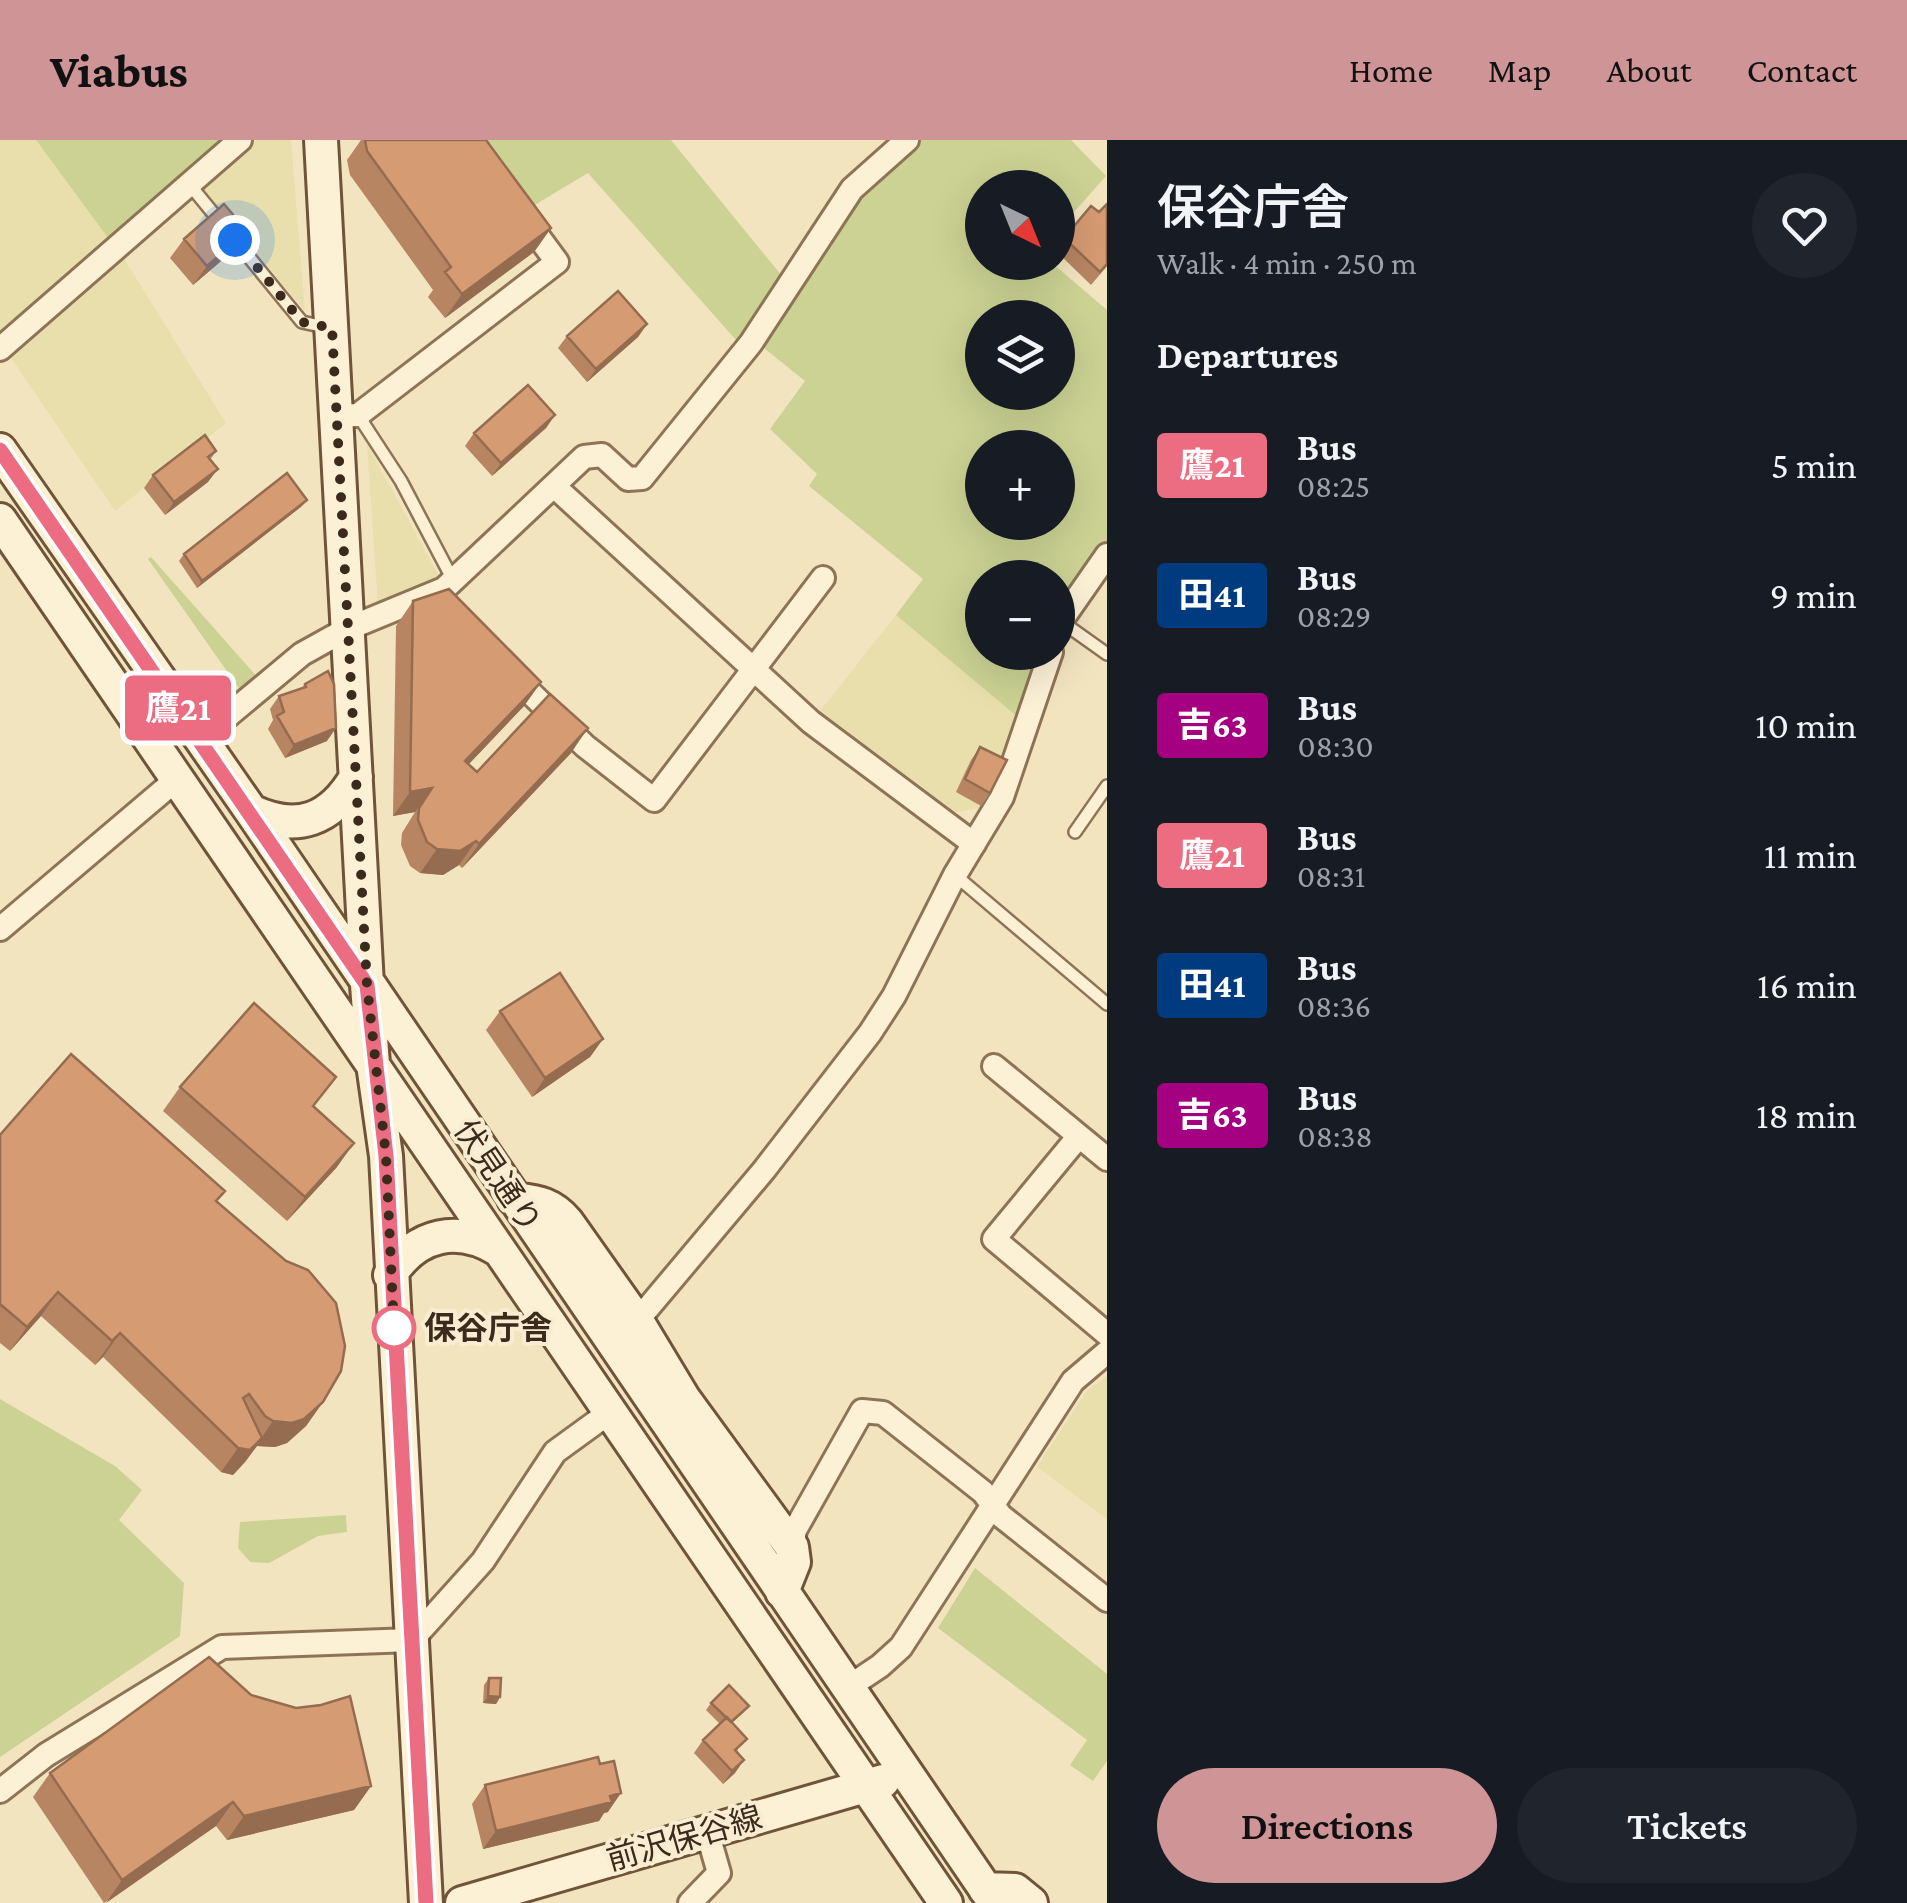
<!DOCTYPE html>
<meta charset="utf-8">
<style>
body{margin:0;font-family:"Crimson Pro","Noto Sans JP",serif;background:#20242c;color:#f1f3f6;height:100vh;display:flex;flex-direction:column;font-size:38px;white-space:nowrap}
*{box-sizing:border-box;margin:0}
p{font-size:32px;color:#9ea1a6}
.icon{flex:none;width:55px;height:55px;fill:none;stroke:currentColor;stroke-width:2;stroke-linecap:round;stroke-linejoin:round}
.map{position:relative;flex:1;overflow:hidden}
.sheet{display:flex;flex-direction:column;background:#171b24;width:800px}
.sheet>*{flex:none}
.badge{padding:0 20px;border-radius:8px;font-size:35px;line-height:65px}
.needle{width:65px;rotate:137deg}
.fabs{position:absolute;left:965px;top:30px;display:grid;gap:20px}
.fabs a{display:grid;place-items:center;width:110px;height:110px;border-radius:50%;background:#171b24;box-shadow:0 10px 40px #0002;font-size:50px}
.you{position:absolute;width:50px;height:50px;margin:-25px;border:8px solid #fff;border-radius:50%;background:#1a73e8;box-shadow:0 0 0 15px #1a73e833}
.map>.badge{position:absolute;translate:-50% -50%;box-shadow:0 0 0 5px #fff}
h2{padding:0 50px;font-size:38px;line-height:90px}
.round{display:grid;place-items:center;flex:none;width:105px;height:105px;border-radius:52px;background:#20242c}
.overview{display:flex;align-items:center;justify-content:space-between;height:170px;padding:0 50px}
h1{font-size:48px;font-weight:600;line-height:75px}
.cta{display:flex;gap:20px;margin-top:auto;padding:20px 50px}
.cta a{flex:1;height:115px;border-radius:60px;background:#ce9496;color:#111;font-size:40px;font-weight:600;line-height:115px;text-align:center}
.cta a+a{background:#20242c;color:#f1f3f6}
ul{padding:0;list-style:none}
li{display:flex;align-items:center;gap:30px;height:130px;padding:0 50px}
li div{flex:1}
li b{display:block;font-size:38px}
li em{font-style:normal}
li .badge{min-width:110px;font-weight:700;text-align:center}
header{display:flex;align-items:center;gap:60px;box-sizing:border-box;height:140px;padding:0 50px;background:#ce9496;color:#111}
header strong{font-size:48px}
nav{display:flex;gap:55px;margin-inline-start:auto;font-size:35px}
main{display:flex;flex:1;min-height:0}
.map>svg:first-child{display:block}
</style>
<header>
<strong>Viabus</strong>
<nav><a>Home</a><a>Map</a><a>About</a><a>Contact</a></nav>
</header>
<main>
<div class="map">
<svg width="1107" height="1763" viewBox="0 0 1107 1763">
<rect width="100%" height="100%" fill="#f3e4c0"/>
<path fill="#e9dfad" d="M0,0H36L111,102L0,196Z
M256,0H291L305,171L202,49Z
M123,117L226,283L115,371L9,215Z
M367,304L438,434L436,444L378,467Z
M896,475L1020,579L988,666L949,674L816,576Z
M1107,1236V1379L1037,1327L1086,1252Z"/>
<path fill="#cbd293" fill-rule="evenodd" d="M36,0H229L111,102Z
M487,0H671L782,136L736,200L588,33L533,66Z
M921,0H1071L1106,36L1058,90V48H982V122L1052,123L1107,170V403L1058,475V438H982V512L1044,513L1020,579L896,475L923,439L809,346L817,334L770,289L805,241L764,208L864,52ZM982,178H1058V252H982ZM982,308H1058V382H982Z
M151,417L259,539L243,554L148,419Z
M0,1259L115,1326L142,1350L119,1380L184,1443L180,1496L0,1617Z
M346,1375L347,1392L318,1396L269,1423L250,1422L238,1408L240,1382Z
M975,1428L1107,1534V1621L1093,1641L1070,1625L1087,1600L938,1488Z"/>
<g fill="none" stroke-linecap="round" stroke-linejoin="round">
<g stroke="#8e7456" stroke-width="16">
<path id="lane" d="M190,45L302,182L325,187
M358,275L401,341L453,440
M1062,482L1107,514
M1075,692L1107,646
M955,735L1107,864"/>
</g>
<g stroke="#8e7456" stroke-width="28">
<path id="street" d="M0,209L240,0
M337,276L358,275L557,122L526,80
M554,346L811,582L974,704
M1058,492L1061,481L1107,415
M510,533L585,606L654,660L823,438
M200,599L302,514L347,489L444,449L584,317L602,315L628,339L642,338L751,203L852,49L907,0
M0,789L177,639
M994,926L1107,1019
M1079,996L994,1099L1107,1194
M637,1181L764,1030L870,893L894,856L955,735L1002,657L1051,512
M792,1407L795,1390L862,1271L883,1273L983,1352L1001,1376L1107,1460
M847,1548L880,1526L901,1507L1073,1241L1107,1212
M0,1651L46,1615L222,1507L412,1500L483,1421L555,1312L610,1272
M690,1763L719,1733L707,1691"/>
</g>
<g stroke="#705439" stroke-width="38">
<path id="secondary" d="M321,0L367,845L373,924L386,1016L426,1763
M0,310L251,671L995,1763
M0,380L946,1763
M251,671C297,693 331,680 356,637
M514,1059C537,1062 551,1063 567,1082L637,1181L684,1259L792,1407L794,1422L782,1452
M390,1135C417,1093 458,1085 499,1110
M985,1749L1015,1750L1031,1763
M462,1763L883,1641"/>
</g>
<use href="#lane" stroke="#fcf0d5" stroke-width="11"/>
<use href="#street" stroke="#fcf0d5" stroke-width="22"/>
<use href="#secondary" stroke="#fcf0d5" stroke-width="32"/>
</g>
<path fill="#b78562" d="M361,0H486L551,88L534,112L445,178L428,157L433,150L350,35L347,20Z
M1107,64V126L1091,145L1058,113V106L1064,98L1099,72Z
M247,91L234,110L193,145L170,118L184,99Z
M647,184L638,197L587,242L558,208L567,196Z
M555,275L546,288L492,336L465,306L474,293Z
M216,311L210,320L208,342L165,375L144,348L153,335Z
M302,366L197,448L179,421L184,414Z
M413,461L541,542L524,566L469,624L477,632L571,613L462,728L459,725L443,735L420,733L410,726L401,705L402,693L415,672L393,676L396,486Z
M305,544L327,601L285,618L268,589L273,580L270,569L279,556L301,548Z
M980,607L990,653L981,666L956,652L971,620Z
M500,871L603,899L590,917L532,957L486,890Z
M180,947L315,967L337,1027L287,1081L163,971Z
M0,995L218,1062L323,1262L306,1286L287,1303L275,1307L257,1306L245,1322L233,1335L221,1332L103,1217L95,1225L41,1176L10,1211L0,1203Z
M489,1538L500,1557L496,1564L483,1563L484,1545Z
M251,1555L371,1646L354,1670L227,1700L216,1686L104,1763L33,1657L50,1633Z
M711,1563L744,1572L732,1583L738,1612L735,1633L723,1644L694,1613L703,1600L720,1584L706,1570Z
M485,1645L608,1672L604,1673L599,1681L483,1709L472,1664Z"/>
<path fill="#956c50" d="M551,88L534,112L445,178L462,154Z
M247,91L234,110L193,145L207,126Z
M647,184L638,197L587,242L596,229Z
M555,275L546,288L492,336L501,323Z
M218,329L208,342L165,375L174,362Z
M307,360L302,366L197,448L202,441Z
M541,542L524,566L448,646L465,621Z
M336,588L327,601L285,618L294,605Z
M588,588L571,613L462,728L479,704Z
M432,648L415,672L393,676L410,652Z
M476,701L459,725L443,735L420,733L437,709Z
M603,899L590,917L532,957L545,938Z
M354,1003L337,1027L287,1081L305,1057Z
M58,1152L41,1176L10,1211L27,1187Z
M120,1193L103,1217L95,1225L112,1201Z
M323,1262L306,1286L287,1303L275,1307L257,1306L245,1322L233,1335L221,1332L238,1308L260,1300L273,1281Z
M488,1556L500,1557L496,1564L483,1563Z
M744,1620L735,1633L723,1644L732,1631Z
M371,1646L354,1670L227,1700L244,1676Z
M621,1653L608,1672L604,1673L599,1681L483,1709L496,1691Z
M233,1662L216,1686L106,1763L122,1740Z"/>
<path fill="#d59b72" stroke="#956c50" stroke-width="2.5" d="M365,0H486L551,88L462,154L445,132L451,127L367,11Z
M224,64L247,91L207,126L184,99Z
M1107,64V124L1100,132L1064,98L1091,66L1099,72Z
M618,151L647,184L596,229L567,196Z
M528,245L555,275L501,323L474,293Z
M205,295L216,311L208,317L218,329L174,362L153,335Z
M287,333L307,360L202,441L184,414Z
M449,449L541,542L465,621L477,632L550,554L588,588L479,704L476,701L460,711L437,709L427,702L418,680L419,668L432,648L410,652L413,461Z
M328,531L334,544L336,588L294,605L277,576L284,572L279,556L306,547L305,544Z
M980,607L1007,620L990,653L965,639Z
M560,833L603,899L545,938L500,871Z
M254,863L336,937L313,966L354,1003L305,1057L180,947Z
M71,914L225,1051L216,1061L286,1121L308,1130L336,1163L345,1206L341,1231L323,1262L304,1279L292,1283L273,1281L265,1276L249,1254L243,1258L262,1298L250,1310L238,1308L120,1193L112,1201L58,1152L27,1187L0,1164V995Z
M209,1517L251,1555L296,1568L321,1565L350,1556L371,1646L244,1676L233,1662L122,1740L50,1633Z
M489,1538H501L500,1557L488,1556Z
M729,1545L749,1566L731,1582L711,1563Z
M727,1577L747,1599L735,1610L744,1620L732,1631L703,1600Z
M598,1617L600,1624L614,1621L621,1653L610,1656L612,1662L496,1691L485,1645Z"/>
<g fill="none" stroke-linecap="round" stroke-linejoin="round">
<g stroke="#fff" stroke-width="22">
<path id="line" d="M0,310L367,845L386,1016L426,1763"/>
</g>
<use href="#line" stroke="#ec6d81" stroke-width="15"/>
<path stroke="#3c2b1c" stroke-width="10" stroke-dasharray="0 18" d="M235,100L302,182L332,188L367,845L386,1016L394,1188"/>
</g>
<circle fill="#fff" stroke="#ec6d81" stroke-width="5" cx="394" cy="1188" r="20"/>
<g text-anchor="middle" stroke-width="8" stroke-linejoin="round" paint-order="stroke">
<g font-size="32" fill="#3c2b1c" stroke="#f9edd1">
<text transform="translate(498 1036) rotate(56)" y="11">伏見通り</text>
<text transform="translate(684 1698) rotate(-16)" y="11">前沢保谷線</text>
</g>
<g font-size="32" font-weight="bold" fill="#3c2b1c" stroke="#f9edd1" text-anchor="start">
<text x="424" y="1199">保谷庁舎</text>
</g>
</g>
</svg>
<div class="fabs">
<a><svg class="needle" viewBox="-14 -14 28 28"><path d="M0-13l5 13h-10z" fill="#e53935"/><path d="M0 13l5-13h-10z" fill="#9ea1a6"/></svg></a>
<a><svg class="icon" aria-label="layers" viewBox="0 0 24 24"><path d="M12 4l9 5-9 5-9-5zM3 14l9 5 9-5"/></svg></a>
<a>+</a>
<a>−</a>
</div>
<div class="you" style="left:235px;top:100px"></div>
<b class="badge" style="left:178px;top:568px;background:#ec6d81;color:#fff">鷹21</b>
</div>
<section class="sheet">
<div class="overview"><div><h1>保谷庁舎</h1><p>Walk · 4 min · 250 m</p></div><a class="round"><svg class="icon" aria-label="heart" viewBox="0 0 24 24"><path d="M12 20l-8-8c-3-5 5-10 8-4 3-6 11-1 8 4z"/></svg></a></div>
<h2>Departures</h2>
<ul>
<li><span class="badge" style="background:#ec6d81;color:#fff">鷹21</span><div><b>Bus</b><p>08:25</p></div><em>5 min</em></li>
<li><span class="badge" style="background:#003b80;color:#fff">田41</span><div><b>Bus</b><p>08:29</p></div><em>9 min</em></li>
<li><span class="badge" style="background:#a50082;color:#fff">吉63</span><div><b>Bus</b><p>08:30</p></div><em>10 min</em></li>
<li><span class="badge" style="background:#ec6d81;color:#fff">鷹21</span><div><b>Bus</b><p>08:31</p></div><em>11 min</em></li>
<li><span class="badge" style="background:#003b80;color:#fff">田41</span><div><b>Bus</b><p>08:36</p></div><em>16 min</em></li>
<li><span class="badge" style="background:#a50082;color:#fff">吉63</span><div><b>Bus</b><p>08:38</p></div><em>18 min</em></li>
</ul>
<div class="cta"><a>Directions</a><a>Tickets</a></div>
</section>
</main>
